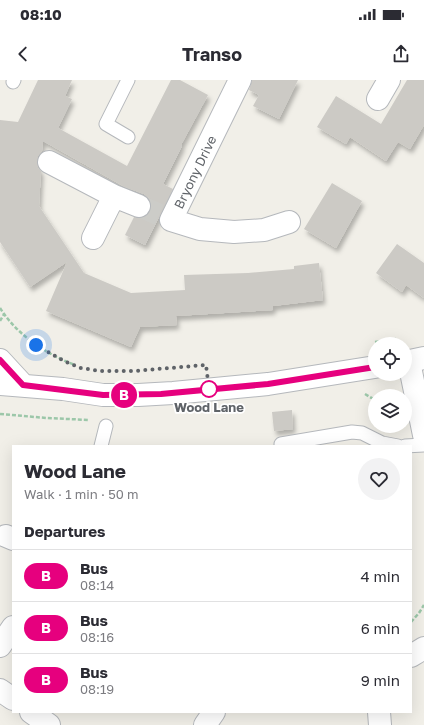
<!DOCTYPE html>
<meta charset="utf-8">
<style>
body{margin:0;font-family:"Golos Text",sans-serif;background:#f2f2f3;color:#2b2b33;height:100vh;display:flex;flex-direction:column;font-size:15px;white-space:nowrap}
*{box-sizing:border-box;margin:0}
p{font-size:13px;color:#7c7c81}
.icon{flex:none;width:22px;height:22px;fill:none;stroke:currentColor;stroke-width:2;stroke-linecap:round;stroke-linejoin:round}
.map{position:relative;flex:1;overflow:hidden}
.panel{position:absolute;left:12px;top:365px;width:400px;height:268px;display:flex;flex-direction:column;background:#fff;border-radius:0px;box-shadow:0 4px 16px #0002}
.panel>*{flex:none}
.badge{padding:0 8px;border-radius:13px;font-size:14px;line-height:26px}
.fabs{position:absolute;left:368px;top:257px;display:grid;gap:8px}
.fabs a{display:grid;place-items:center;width:44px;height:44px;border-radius:50%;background:#fff;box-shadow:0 4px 16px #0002;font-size:20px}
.you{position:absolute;width:20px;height:20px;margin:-10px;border:3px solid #fff;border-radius:50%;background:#1a73e8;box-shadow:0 0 0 6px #1a73e833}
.map>.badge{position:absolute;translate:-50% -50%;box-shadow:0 0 0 2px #fff}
h2{padding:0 12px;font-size:15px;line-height:36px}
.round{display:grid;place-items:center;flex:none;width:42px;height:42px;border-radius:21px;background:#f2f2f3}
.summary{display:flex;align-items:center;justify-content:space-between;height:68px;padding:0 12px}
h1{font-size:19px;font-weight:700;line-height:30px}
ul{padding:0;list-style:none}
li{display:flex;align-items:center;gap:12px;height:52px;padding:0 12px;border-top:1px solid #e1e1e2}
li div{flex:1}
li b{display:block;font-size:15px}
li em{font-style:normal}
li .badge{min-width:44px;font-weight:700;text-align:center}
.status{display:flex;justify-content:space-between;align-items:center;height:28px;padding:0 20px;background:#fff;direction:ltr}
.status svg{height:11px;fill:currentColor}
header{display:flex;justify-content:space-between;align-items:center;height:52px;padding:0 12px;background:#fff;font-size:18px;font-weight:700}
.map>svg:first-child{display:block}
</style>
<div class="status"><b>08:10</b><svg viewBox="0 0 49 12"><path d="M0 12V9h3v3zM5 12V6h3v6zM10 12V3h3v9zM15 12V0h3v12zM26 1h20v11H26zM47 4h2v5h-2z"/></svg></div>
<header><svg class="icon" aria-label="back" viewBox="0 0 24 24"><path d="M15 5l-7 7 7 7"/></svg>Transo<svg class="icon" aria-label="share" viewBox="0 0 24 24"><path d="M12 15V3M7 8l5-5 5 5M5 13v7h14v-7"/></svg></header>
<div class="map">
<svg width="424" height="645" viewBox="0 0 424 645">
<defs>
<filter id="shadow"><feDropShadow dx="2.5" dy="4.5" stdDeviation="2" flood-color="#0004"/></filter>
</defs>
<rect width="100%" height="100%" fill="#f1efe8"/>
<path fill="#cccac5" filter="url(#shadow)" d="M38,0H72L65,16L72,19L58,48L127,86L171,0H180L208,15L181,65L182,66L163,104L173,109L145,165L125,155L134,137L141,138L147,136L150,131L151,124L149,118L144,114L125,107L43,61L42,71L38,76L37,82L38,88L41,91L39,126L84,193L131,213L185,210L184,195L248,193L294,189V186L319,183L323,220L273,226V230L176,236L177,245L140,247L131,267L46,231L67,182L30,207L0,162V40L18,42Z
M252,0H298L279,39L253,26L259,15L249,10Z
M407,0H424V45L410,69L398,62L386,81L350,57L346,64L317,47L336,16L381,44Z
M332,103L362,121L336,168L304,149Z
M397,164L424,183V218L406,205L402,212L376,193Z
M292,330L293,349L274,351L272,332Z"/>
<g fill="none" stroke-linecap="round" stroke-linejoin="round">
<path stroke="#ccccc8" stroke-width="22" stroke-dasharray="22 11" stroke-linecap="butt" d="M139,126L160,135"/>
<g stroke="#b5b8bc" stroke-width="15">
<path id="service" d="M128,0L106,44L128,57
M13,2L14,0
M281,364L352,352L362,353L382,363L398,366
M101,366L106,346
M405,366L424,365"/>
</g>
<g stroke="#b5b8bc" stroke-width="24">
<path id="minor" d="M240,0L171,140L200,149L234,152L264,150L289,142
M378,19L389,0
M49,82L114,116L139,126
M93,158L114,116
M409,282L424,355
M6,456L13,459
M0,566L13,547
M411,576L424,568
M0,610L13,619
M31,632L49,645
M379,632L380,645
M205,645L214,632"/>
</g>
<g stroke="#b5b8bc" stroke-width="24">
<path id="tertiary" d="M0,280L23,305
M405,282L424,278
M0,304L63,309L103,315H138L173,313L268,304L375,287"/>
</g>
<path stroke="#9cc7a9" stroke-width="2.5" stroke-dasharray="4 2" stroke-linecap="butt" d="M0,228C17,255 46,274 75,285
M0,241L4,234
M375,262L396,259
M365,314L375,320
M0,334L47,338L89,340
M411,542L419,533L424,525"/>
<use href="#service" stroke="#fff" stroke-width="13"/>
<use href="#minor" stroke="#fff" stroke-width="22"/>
<use href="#tertiary" stroke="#fff" stroke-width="22"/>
</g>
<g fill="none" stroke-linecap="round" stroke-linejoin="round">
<g stroke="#fff" stroke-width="9">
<path id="line" d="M0,280L23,305L103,315L161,314L268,304L375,287"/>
</g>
<use href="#line" stroke="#e6007e" stroke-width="6"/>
<path stroke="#5f6368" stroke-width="4" stroke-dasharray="0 7.2" d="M36,265L64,281L81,288L100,291H134L206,285L209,309"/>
</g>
<circle fill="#fff" stroke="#e6007e" stroke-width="2" cx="209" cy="309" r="8"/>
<g text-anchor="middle" stroke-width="3.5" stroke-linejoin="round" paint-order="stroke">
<g font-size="13" fill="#5f6368" stroke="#fff">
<text transform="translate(195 92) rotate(-64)" y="5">Bryony Drive</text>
</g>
<g font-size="13" font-weight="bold" fill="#5f6368" stroke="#fff">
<text x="209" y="332">Wood Lane</text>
</g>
</g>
</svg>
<div class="fabs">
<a><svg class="icon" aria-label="locate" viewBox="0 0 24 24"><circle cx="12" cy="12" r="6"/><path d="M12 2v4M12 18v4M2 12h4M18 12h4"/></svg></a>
<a><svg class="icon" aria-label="layers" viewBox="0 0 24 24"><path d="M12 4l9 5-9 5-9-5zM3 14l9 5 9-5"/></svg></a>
</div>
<div class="you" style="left:36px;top:265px"></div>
<b class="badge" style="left:124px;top:315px;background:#e6007e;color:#fff">B</b>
<section class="panel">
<div class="summary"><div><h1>Wood Lane</h1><p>Walk · 1 min · 50 m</p></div><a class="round"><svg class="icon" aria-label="heart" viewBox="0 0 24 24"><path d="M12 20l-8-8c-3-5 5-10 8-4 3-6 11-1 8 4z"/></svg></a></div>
<h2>Departures</h2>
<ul>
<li><span class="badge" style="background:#e6007e;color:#fff">B</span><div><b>Bus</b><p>08:14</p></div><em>4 min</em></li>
<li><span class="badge" style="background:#e6007e;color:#fff">B</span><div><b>Bus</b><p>08:16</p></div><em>6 min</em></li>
<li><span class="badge" style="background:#e6007e;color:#fff">B</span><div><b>Bus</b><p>08:19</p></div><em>9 min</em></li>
</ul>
</section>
</div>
